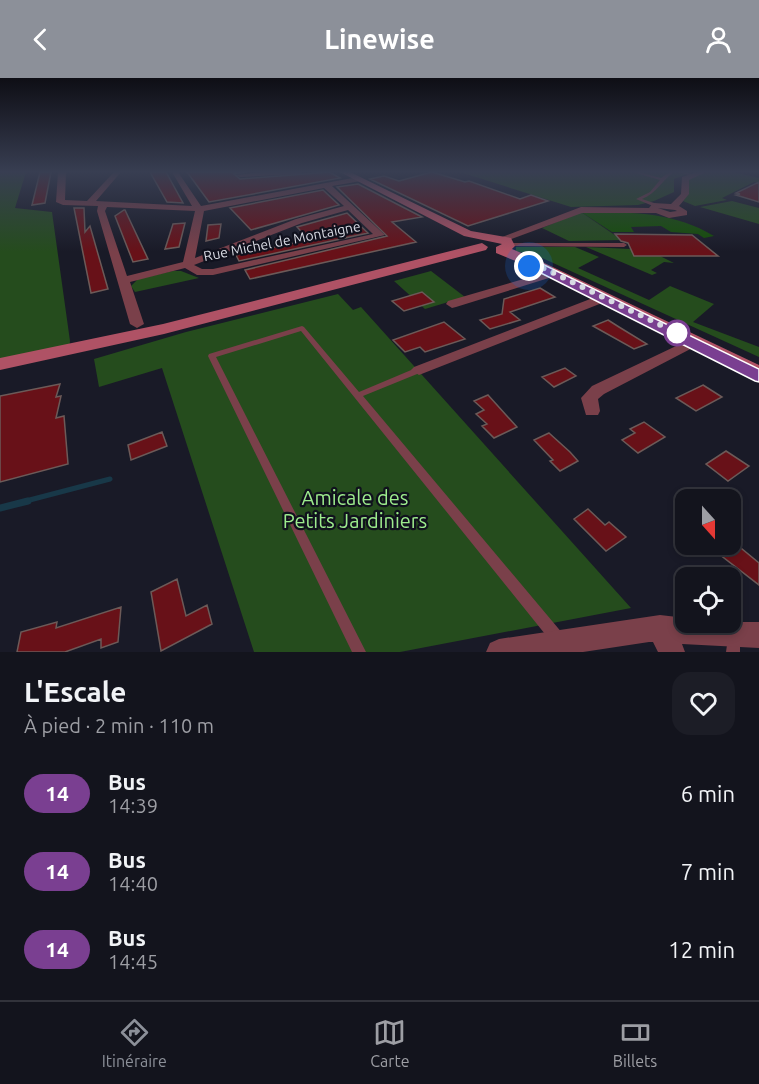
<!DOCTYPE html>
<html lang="fr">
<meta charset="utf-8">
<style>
body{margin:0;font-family:Ubuntu,sans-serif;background:#1c1d26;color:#f1f3f6;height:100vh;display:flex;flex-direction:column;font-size:22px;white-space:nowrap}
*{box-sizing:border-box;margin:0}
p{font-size:20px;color:#9d9ea4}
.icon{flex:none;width:33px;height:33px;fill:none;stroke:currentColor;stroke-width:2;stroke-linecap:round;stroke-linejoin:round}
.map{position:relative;height:574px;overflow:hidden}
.drawer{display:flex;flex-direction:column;background:#13141d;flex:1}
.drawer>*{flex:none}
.badge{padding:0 12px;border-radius:20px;font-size:21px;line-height:39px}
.needle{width:39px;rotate:159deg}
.buttons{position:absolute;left:675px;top:411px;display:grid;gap:12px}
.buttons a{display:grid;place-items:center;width:66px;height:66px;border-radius:12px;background:#13141d;box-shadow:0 3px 9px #0003,0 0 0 2px #32333b;font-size:30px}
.you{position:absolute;width:30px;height:30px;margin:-15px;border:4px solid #fff;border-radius:50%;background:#1a73e8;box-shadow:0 0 0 9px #1a73e833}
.map>.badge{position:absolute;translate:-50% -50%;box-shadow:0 0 0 3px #fff}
.round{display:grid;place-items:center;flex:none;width:63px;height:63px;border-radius:18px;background:#1c1d26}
.overview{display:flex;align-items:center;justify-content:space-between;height:102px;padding:0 24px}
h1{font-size:28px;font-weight:700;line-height:45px}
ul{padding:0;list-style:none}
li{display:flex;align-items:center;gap:18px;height:78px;padding:0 24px}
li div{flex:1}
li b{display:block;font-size:22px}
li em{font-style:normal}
li .badge{min-width:66px;font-weight:700;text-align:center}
header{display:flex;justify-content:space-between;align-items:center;height:78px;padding:0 24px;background:#8c9099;color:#fff;font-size:27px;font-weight:700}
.dock{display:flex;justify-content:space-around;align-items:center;height:84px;border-top:2px solid #32333b;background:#13141d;font-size:16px;color:#9d9ea4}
.dock a{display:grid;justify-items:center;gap:3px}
.dock .selected{color:#8c9099}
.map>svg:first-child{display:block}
</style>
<header><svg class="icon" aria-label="back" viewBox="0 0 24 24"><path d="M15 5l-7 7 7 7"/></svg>Linewise<svg class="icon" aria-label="person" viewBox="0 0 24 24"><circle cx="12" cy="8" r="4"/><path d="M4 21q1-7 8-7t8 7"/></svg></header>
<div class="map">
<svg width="759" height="574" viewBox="0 0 759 574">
<rect width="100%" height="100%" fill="#191a27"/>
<path fill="#254c1d" d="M0,94H26L15,130L52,134L70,263L69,271L0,284Z
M460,94H693L674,101V114L654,123L638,127L571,129Z
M707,94H733L759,100V105L754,104L722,120L727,122L695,128L683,123L689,115V100Z
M732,123L759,130V146L700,129Z
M581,134L622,162L569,163L542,150Z
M516,169H575L599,179L578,190L649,222L670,208L714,226L693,244L759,269V279L540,179L516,173Z
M586,169L631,171L635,178H660L674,185L664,184L651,192L657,195L652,197Z
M173,193H181L199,200L135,214L131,208L138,201Z
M431,193L465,219L425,231L394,203Z
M338,216L353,232L361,229L631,530L400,574H254L162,290L99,309L94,281L186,254Z"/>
<path fill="#145004" d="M581,134C628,134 673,133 714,158L704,160L698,156L671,154L661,148L631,149L634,154H612Z"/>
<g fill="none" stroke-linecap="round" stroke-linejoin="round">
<path stroke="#183848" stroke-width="5" d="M22,424L110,401"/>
<path stroke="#183848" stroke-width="7" d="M0,430L28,423"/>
</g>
<path fill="#681118" stroke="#6c5a58" stroke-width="1.5" d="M40,94H51L45,125L32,127Z
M150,94H166L183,125L167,124Z
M187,94H247L234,96L240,101L329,94L340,100L209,124Z
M432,94L465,104L469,103L520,121L531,117L548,123L468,148L370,101L384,98L399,103Z
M759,104V124L736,117L740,116L736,115Z
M358,106L422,139L392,144L416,164L250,201L245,192L387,158L337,109Z
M323,112L339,127L251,152L230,130Z
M74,130H84L85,154L90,148L108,211L91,215Z
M124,132H125L148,181L133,184L115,138Z
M347,135L368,155L239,183L236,177L309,162L297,149Z
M185,145L179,169L165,171L173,146Z
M221,146L219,160L206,163L208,147Z
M615,156L692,157L718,178H634L628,165L621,163Z
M540,210L555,219L510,234L520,242L490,251L480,242L502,236L504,221Z
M422,214L434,224L404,233L392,223Z
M608,242L619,249L647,266L634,271L593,248Z
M444,244L465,261L425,274L420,269L405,274L393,262Z
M565,290L576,298L554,309L542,299Z
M60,306L56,319L61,318L56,340L64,338L68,386L0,404V318Z
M703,307L722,319L696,333L676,320Z
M488,317L517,349L494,360L482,348L487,346L476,336L484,332L474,323Z
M644,344L665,359L638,375L622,362L635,355L630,351Z
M162,354L167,368L131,382L128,367Z
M549,355L570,374L578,383L560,393L550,383L553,382L534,362Z
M726,373L749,388L728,403L706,386Z
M588,431L605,447L609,444L626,459L606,473L574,441Z
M706,466H736L759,485V507Z
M177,501L186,538L207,527L212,546L161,573L151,514Z
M121,529L118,564L101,570V561L65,574H17L21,554L57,544L56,550Z"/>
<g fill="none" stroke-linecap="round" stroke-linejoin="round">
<path fill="#7a404a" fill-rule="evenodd" d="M633,94H638L661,100L670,94H674C661,103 657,115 642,121L657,126V128H653L636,121L650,114L660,102Z
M678,94H683L695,97L693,98Z
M507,165H624L627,167L624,169L509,168L506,166Z
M302,248L304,249L359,314L416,290H422L423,292L422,294L363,318L563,556L564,561L563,566L558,567L553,566L301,253L216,279L366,574H352L208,278L209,276Z
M734,554L739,555L740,560V574H726L728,560L729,555Z"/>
<path fill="#7a404a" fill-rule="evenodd" d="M58,94H66L65,122L87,123L114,94H121L96,123L192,128L172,94H178L201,128L358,99L361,103L332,108L385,157L213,197H197L185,190L130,204L144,246L137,250L130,246L97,133L98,128L63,127L56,124ZM324,110L344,128L296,141L195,180L204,133ZM107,129L195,133L183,184L127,198L105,133ZM348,132L373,156L213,191H202L194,187L302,145Z
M303,94L299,96L240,99L236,97L264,94Z
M697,94H706L689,102V116L679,128L687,133V137L669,140L656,135H582L506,163L497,161L581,129L649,130L653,125L671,126L681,116L682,99ZM658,130L675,132L677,133L670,134Z
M548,194L552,195V199L456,229L452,230L446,226L448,223Z
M598,218L602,219V225L424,295L419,297L411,292L414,289Z
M695,259L702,263L700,266L604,316L598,321L600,333L598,337H586L581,320L592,308Z
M660,537L686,540V544H759V570L682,566L685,574H658L653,564H649L583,574H486L490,565L499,561Z"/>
<path fill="#af5265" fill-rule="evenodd" d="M340,94H350L471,153L511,160L515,168L512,171L538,182L759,287V300L528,188L496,175V169L502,166L464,158Z
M482,165L488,169L486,172L164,256L0,292V280L163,246Z"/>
</g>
<linearGradient id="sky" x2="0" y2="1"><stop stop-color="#0e0e15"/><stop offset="0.54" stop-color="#383e52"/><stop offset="1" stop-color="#383e52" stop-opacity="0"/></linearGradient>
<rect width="759" height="174" fill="url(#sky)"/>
<path fill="#7a3f91" stroke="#fff" stroke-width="1.5" d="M519,180L536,183L759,291V304L755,303L519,184Z"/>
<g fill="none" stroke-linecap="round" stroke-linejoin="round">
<path stroke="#d8dae3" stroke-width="6" stroke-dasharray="0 10.8" d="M529,188L522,182L533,185L677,255"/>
</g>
<circle fill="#fff" stroke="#7a3f91" stroke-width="3" cx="677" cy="255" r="12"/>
<g text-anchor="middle" stroke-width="4.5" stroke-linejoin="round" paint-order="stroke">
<g font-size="14" fill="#d8dae3" stroke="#10111d">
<text transform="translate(282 163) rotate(-11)" y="5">Rue Michel de Montaigne</text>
</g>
<g font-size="20" fill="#9dec8d" stroke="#10111d">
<text x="355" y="427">Amicale des<tspan x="355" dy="23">Petits Jardiniers</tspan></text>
</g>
</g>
</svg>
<div class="buttons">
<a><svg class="needle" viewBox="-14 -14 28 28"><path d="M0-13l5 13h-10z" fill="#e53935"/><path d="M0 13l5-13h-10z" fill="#9d9ea4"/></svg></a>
<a><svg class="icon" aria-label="locate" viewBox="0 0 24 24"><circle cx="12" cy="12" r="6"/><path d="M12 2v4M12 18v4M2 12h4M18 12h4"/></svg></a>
</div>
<div class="you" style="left:529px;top:188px"></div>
</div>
<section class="drawer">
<div class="overview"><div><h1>L'Escale</h1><p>À pied · 2 min · 110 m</p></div><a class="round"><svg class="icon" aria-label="heart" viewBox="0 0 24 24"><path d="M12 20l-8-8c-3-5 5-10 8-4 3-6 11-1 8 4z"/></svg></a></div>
<ul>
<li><span class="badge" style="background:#7a3f91;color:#fff">14</span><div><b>Bus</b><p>14:39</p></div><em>6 min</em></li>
<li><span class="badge" style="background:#7a3f91;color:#fff">14</span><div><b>Bus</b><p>14:40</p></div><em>7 min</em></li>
<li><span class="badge" style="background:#7a3f91;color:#fff">14</span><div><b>Bus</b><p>14:45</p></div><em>12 min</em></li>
</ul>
</section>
<nav class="dock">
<a class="selected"><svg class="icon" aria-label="directions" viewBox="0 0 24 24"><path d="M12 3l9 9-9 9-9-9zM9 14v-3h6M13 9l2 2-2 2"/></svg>Itinéraire</a>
<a><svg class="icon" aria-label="map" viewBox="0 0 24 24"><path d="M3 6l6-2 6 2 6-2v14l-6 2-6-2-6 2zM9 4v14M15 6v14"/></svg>Carte</a>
<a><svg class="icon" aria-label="tickets" viewBox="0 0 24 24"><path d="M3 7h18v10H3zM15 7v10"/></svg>Billets</a>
</nav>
